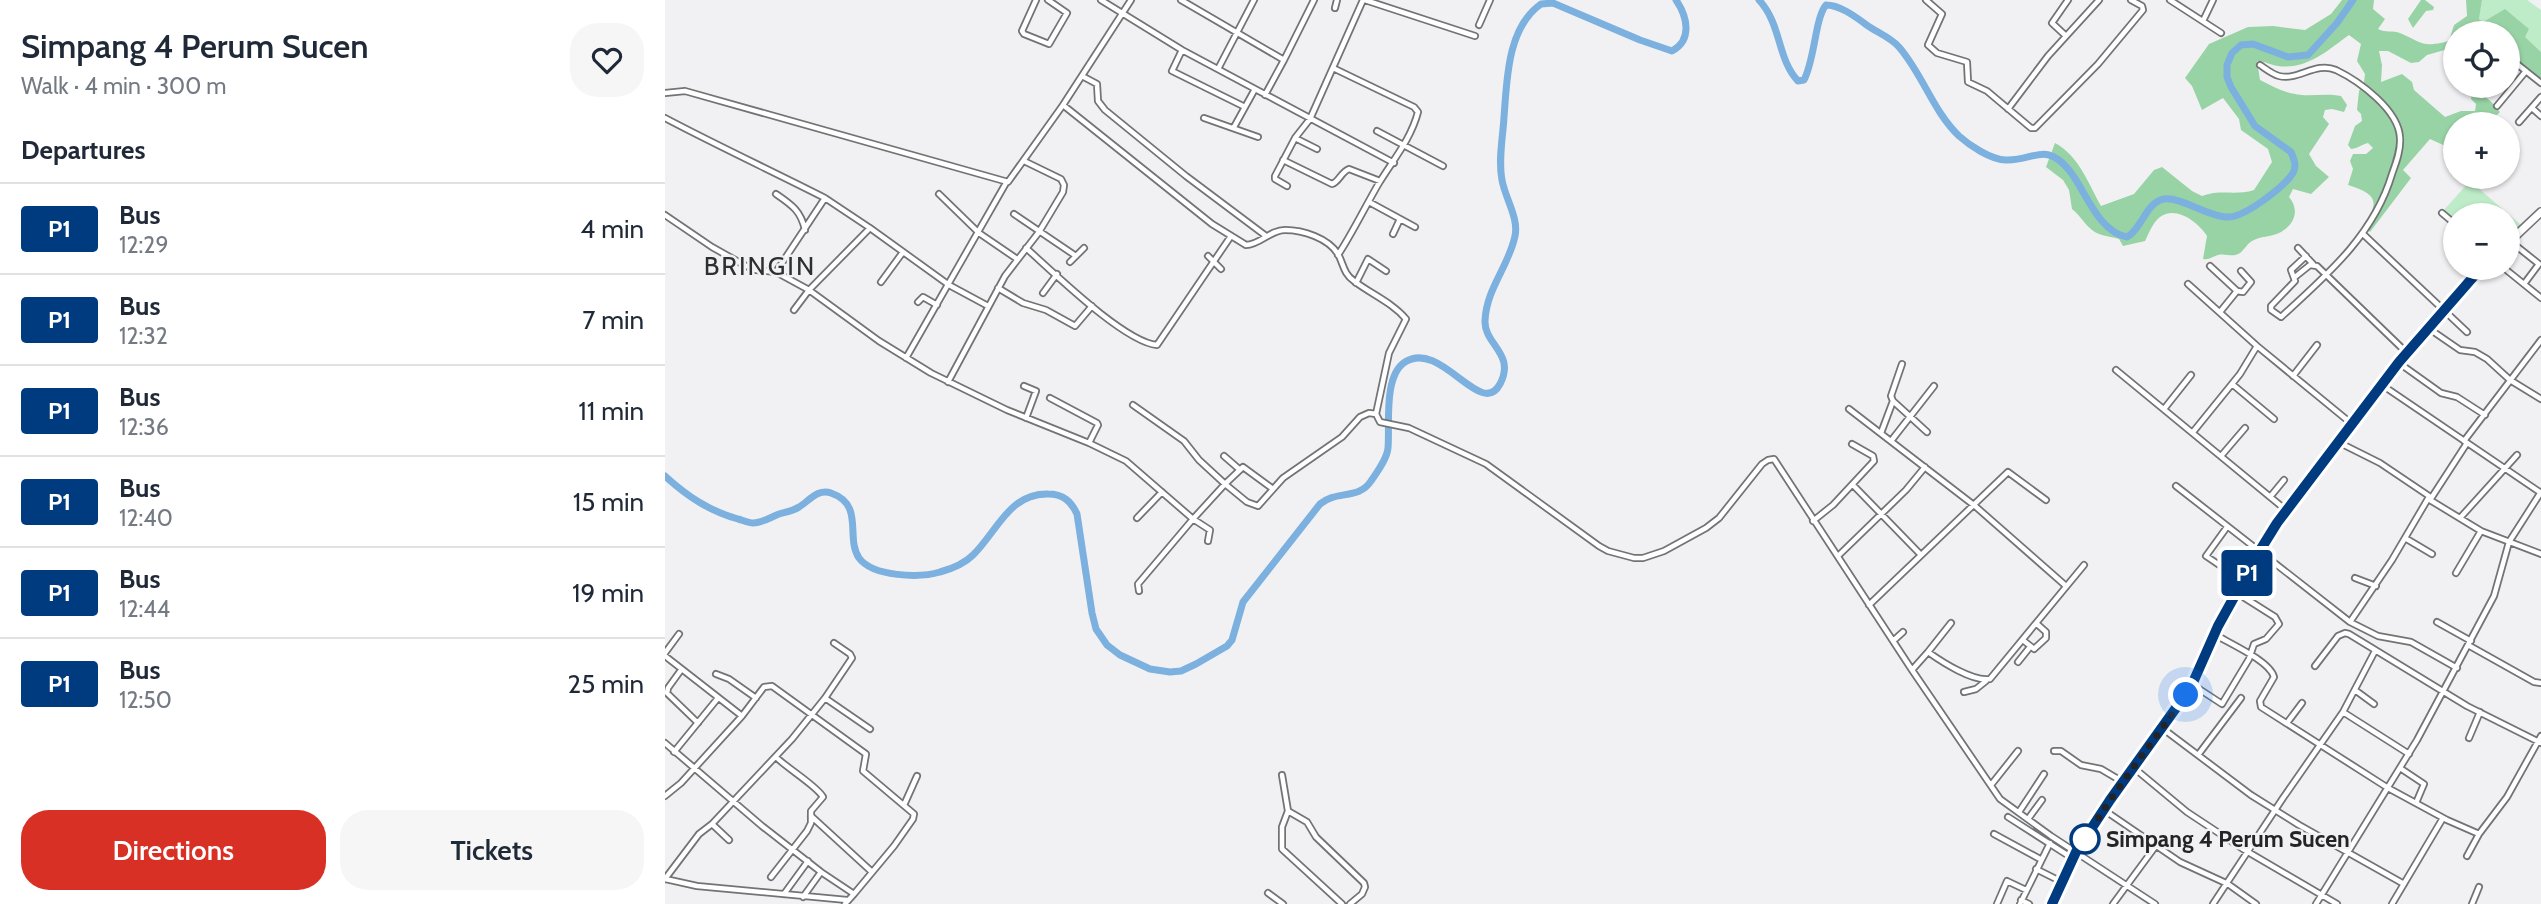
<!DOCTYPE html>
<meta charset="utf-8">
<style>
body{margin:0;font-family:Cabin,sans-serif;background:#f6f6f7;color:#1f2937;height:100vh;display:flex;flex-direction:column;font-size:26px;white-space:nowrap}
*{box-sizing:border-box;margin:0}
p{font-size:23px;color:#747a83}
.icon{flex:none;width:38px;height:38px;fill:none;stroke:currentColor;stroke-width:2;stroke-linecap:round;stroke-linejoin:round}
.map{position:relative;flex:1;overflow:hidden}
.sheet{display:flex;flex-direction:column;background:#fff;width:665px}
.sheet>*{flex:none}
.badge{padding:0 14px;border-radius:5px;font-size:24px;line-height:46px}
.buttons{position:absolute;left:1778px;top:21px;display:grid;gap:14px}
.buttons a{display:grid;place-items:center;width:77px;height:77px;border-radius:50%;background:#fff;box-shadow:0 2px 5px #0004;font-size:35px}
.you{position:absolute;width:35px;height:35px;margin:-18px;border:5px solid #fff;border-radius:50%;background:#1a73e8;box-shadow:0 0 0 10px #1a73e833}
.map>.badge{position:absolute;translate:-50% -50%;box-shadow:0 0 0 4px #fff}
h2{padding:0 21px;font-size:26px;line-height:63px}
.round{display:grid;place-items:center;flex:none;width:74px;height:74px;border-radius:28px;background:#f6f6f7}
.summary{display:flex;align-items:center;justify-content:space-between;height:119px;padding:0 21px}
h1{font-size:33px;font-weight:600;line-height:52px}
.cta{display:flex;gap:14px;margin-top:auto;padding:14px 21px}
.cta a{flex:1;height:80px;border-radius:28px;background:#d93025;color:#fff;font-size:28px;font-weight:600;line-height:80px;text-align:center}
.cta a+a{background:#f6f6f7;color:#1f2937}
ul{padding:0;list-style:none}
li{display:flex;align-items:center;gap:21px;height:91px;padding:0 21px;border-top:2px solid #e0e1e3}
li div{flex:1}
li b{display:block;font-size:26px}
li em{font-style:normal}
li .badge{min-width:77px;font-weight:700;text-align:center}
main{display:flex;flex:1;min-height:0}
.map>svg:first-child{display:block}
</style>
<main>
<section class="sheet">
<div class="summary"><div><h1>Simpang 4 Perum Sucen</h1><p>Walk · 4 min · 300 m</p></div><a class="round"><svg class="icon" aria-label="heart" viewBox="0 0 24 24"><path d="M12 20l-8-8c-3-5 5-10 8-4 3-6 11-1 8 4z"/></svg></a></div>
<h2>Departures</h2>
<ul>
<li><span class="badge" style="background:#003b80;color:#fff">P1</span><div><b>Bus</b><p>12:29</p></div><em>4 min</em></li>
<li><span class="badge" style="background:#003b80;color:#fff">P1</span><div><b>Bus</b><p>12:32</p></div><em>7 min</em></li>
<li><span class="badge" style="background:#003b80;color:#fff">P1</span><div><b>Bus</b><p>12:36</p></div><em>11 min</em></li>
<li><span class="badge" style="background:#003b80;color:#fff">P1</span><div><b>Bus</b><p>12:40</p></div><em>15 min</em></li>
<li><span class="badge" style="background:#003b80;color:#fff">P1</span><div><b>Bus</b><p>12:44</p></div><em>19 min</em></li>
<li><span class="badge" style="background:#003b80;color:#fff">P1</span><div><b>Bus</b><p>12:50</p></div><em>25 min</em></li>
</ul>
<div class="cta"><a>Directions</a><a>Tickets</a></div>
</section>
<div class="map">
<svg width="1876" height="904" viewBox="0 0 1876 904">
<rect width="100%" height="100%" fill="#f1f1f3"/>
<path fill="#beecc8" d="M1817,0H1862L1876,10V52L1859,37L1840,10L1818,22L1814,18Z
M1805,181L1856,225L1843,238V215H1790V223L1778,211Z"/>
<path fill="#98d3a5" d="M1677,0H1709L1708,9L1720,19L1713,29C1721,33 1728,30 1735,33C1758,43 1757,48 1784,41L1789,25L1802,16L1801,0H1817L1814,19L1818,22L1840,9L1864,29L1860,37L1876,52V81L1843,52V33H1790V47L1762,55L1754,62L1746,63L1723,51H1714L1717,65L1716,82L1737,74L1747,82L1749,90L1780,117L1796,111H1810L1811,104L1806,99L1807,93C1821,93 1827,103 1835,112L1823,124H1790V146L1787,149L1765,139L1738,170L1746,178L1705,232L1698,225C1716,201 1711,194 1683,185L1688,169L1685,161L1688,154H1701L1708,148L1703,143C1696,145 1691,149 1686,149L1683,145L1690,126L1697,121L1696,114L1692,110L1694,91L1699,82L1700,74L1692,61L1696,44L1684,35C1663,50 1642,70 1613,66C1605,65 1600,61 1592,61L1595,80C1609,87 1621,94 1637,95C1650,96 1662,93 1676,96L1682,105L1679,112L1667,109L1660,110L1658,117L1664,124L1644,154L1651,166L1664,177L1646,194L1628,189L1624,197C1635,210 1630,225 1614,233C1606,237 1595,236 1587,241C1582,244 1580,249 1575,253C1568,258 1561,253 1553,255C1546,257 1545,260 1538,259L1542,236C1534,223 1511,205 1495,217C1488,222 1484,233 1480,241L1458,246L1454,239C1445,236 1434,236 1427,230C1419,224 1415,215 1407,209L1404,190L1398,180L1381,167L1390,143C1414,156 1423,183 1436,206L1469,194L1489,170L1497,167L1527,191L1537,196C1556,189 1570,196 1589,190L1607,162L1603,149L1576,130L1574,119L1558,98L1537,110L1527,86L1520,78L1544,44L1583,27L1608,26L1640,30L1666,14Z
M1756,0H1760L1769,7L1768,10L1761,11L1748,28L1743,19Z"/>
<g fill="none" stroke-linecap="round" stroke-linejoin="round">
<path stroke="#7bb0df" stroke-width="7" d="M1094,0C1117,25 1112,59 1133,81L1139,80C1150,59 1150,18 1161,5C1174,5 1188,15 1199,23C1210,32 1224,36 1234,47C1258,75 1268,111 1294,136C1304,145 1326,160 1341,160C1369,161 1380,141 1404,170C1421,191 1433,232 1462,237C1477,229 1481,202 1499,199C1516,197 1542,216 1561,217C1578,219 1619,187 1628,173C1632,166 1629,159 1626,152L1590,126L1566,87L1562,77V65L1567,53L1576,45L1588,44L1623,57L1643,55L1672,23L1688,0
M0,476C22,496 44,511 73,519C77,520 84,523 88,523C97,523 106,517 114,514C121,512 128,511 134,507C144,501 153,488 166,493C200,505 180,537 194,558C208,577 255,578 275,572C286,569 300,563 308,555C332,532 344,493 383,494C398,494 406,501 412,514L427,613L431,629L442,645L455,655L485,669L505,672L516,671L531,664L562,646L567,640L578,602L655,504C671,490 694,500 706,481C712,472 722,459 723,448C725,426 718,376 740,362C776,339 816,420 835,384C851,354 819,344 820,321C821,289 844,266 850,236C854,218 840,198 837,180C833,159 838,137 839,117C842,80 842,28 876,4L888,3L975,40L1007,51C1028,40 1022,16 1011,0"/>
<g stroke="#727374" stroke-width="8">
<path id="minor" d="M371,0L357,31L359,34L384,44L402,13L383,0
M436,0L517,50L729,163
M516,0L619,60L649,0
M700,0L810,36
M1261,0L1277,14L1263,45L1272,53L1302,62L1303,82L1322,91L1366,128H1370L1433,64L1478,10L1477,6L1466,0
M1505,0L1556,33
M670,8L672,0
M1538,21L1548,0
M814,25L825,0
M1401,36L1387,23L1403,0
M517,50L507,71L580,107
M1847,60L1876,83
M1595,65C1601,69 1607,74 1614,76C1633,81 1651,61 1671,70C1694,81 1734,110 1735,138C1736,150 1731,163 1727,174C1709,235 1662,275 1616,317L1606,310V306L1630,281L1626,270L1641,256
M668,68L749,107L753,112C746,139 728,160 714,183C700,207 688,232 673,255
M553,69L589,0
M417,76L432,84L433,101L440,110L521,176L601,236
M0,93L20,91L343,182L398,105L466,0
M600,95L619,60
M398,105L547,224L581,245C595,245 605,230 620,230C638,230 663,238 673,254C679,265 678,273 689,281C706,294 728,303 741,319L724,353L711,414L715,422L744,428L821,464L934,546L943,551L969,558H978L999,551L1041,528L1054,518L1097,464L1103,460L1109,459L1247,670L1335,799L1386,836L1490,904
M1832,106L1861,71
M1867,108L1876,116
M1343,109L1383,56L1434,0
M0,118C53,146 107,171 160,198
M539,118L593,137
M1854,122L1876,97
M569,127L590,89
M712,131L778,166
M630,138L652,149
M618,160L667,184C674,182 676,172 684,169L715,181
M622,186L610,179V176L630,138L645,119L698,0
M111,194C127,205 136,211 140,230
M274,194L314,233L352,259
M704,202L750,227
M1777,213L1790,224
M349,214L411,256L405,262
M0,215L47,247L79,265L91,270L111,272L144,290L214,341L266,373L342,410L424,443L461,461L528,519L560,484L582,502L593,506L618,478L677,437L695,417L704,413L711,414
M728,234L735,219
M1698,234L1802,332
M1845,241L1874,264L1859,284
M361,248C388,272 459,342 492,345L566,236
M1633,248L1648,264
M411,256L419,248
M543,256L556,269
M1545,266L1572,291L1555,312
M1839,268L1876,298
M111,272L160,198L205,228L284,285L323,306
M1630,277L1645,265L1652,266L1742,353
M216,282L238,252
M691,283L703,259L721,271
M1523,284L1592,346L1687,424
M333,288L358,303L381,310L410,326L427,306
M1572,291L1578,292L1586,282L1576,271
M378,293L392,274
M253,302L258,297L272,305
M129,310L144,290L205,228
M1763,328L1795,350L1810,352L1822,359L1845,380L1876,399
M241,358L341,183
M1734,363L1776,393L1792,397L1820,415
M1451,370L1621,510
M1628,376L1652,345
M283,382L340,276L374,232L398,192L399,185L396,179L359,161
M1567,384L1609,419
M1717,385L1876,493
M359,386L371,391L361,418
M385,398L432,423L433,425L424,443
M1228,401L1226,396L1237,364
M468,405L519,441L534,460L560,484L578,467L608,489
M1184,409L1310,506L1401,586
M1499,409L1526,375
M1528,432L1575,374L1592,346
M1216,433L1228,401L1262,432
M1226,441L1269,386
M1799,441L1876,340
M1675,443L1715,463L1764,496L1765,500L1816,531L1876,554
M559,456L574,469
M1556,456L1580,428
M1188,485L1256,555
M1511,486L1685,622L1713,636L1746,642L1792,668
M1605,497L1619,480
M1765,500L1802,443
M472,518L497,492
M1795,518L1852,455
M1148,521L1168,505L1209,461L1208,456L1187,444
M1562,527L1541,556L1578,581
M1740,538L1767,554
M1173,556L1241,490L1260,467
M1791,573L1816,531
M1690,578L1711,586
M474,591L473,584L528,519L545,530L543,541
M1204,605L1343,472L1381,500
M1685,622L1727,560L1764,497
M1772,622L1806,641
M1286,623L1263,652C1277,662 1308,682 1325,679L1419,565
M1549,634C1564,643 1605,661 1609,677L1595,701L1596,707L1723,788L1782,820L1814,834L1842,797L1876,736
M1228,641L1238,632
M1359,641L1369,649L1381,638V632L1372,624
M1803,645L1869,682L1876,683
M0,653L14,634
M0,656L77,716L16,783L0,796
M1353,662L1365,647
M1650,666L1673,636L1680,633L1684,634L1802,706L1876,743
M16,670L3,688L2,693L33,723
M1247,670L1263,652
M51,674L64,679L91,698
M1528,685L1557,704L1584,659L1589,644L1601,639L1614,624L1610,617L1572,593
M1690,690L1709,704
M1299,692L1311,689L1321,681
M160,698L205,729
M1678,712L1744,754
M77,716L99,687L107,686L201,754L198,771L249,814L248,819L229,846L189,894
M1622,723L1637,703
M1497,728L1586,795L1634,825L1739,884
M1804,738L1815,712
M0,743L97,826L156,872L189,894L180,904
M1389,751H1396L1416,765L1436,769L1458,782
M9,752L53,698
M1533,755L1576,698
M1469,768L1522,812L1578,849L1672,904
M1735,768L1759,784L1751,803
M617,775L623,811L642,822L651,837L699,883L700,887L697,894L685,904
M1326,785L1353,751
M239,805L252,776
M1439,810L1515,862L1563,884L1591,904
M623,811L617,827V849L677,904
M1354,812L1379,774
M146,816L207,872
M1343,817L1407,858
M1363,819L1377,800
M47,824L64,840
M1329,834L1375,859
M1802,856L1814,834
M1371,869L1397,882
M106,877L142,831L146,823V811L158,797C152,786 123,769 111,757
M0,879L34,834L47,824L127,739L160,698L187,658L185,654L169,643
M0,879L32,886L182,900
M603,893L618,904
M119,894L143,861
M138,897L156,872
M1356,900L1364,904
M1332,904L1342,881L1361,890
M1355,904L1385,843
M1448,904L1490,847
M1548,904L1618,798L1678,712L1710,651
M1651,904L1752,740L1829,596L1844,542L1876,492
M1727,904L1778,818
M1807,904L1814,887"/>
</g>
<g stroke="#727374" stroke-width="10">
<path id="primary" d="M1843,243L1876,212
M1387,904L1411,852L1439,810L1526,687L1553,626L1594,552L1612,523L1734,362L1816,268"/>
</g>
<use href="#minor" stroke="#fff" stroke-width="4.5"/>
<use href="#primary" stroke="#fff" stroke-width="7"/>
</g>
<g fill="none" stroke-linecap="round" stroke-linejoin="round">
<g stroke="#fff" stroke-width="16">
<path id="line" d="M1387,904L1411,852L1445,800L1526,687L1553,626L1594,552L1612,523L1734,362L1816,268"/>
</g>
<use href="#line" stroke="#003b80" stroke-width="10"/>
<path stroke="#242425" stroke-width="7" stroke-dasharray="0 12.6" d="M1420,839L1445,800L1521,695"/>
</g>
<circle fill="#fff" stroke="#003b80" stroke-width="3.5" cx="1420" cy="839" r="14"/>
<g text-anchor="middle" stroke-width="5" stroke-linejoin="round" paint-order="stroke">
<g font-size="23" font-weight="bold" fill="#242425" stroke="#f1f1f3" text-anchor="start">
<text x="1441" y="847">Simpang 4 Perum Sucen</text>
</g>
<g font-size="26" letter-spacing="2" fill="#2e2f30" stroke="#f1f1f3">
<text x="95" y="275">BRINGIN</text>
</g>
</g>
</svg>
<div class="buttons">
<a><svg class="icon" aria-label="locate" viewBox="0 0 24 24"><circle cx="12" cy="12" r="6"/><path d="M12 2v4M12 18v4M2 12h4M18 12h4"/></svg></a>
<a>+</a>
<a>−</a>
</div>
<div class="you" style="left:1521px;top:695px"></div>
<b class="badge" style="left:1582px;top:573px;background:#003b80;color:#fff">P1</b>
</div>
</main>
